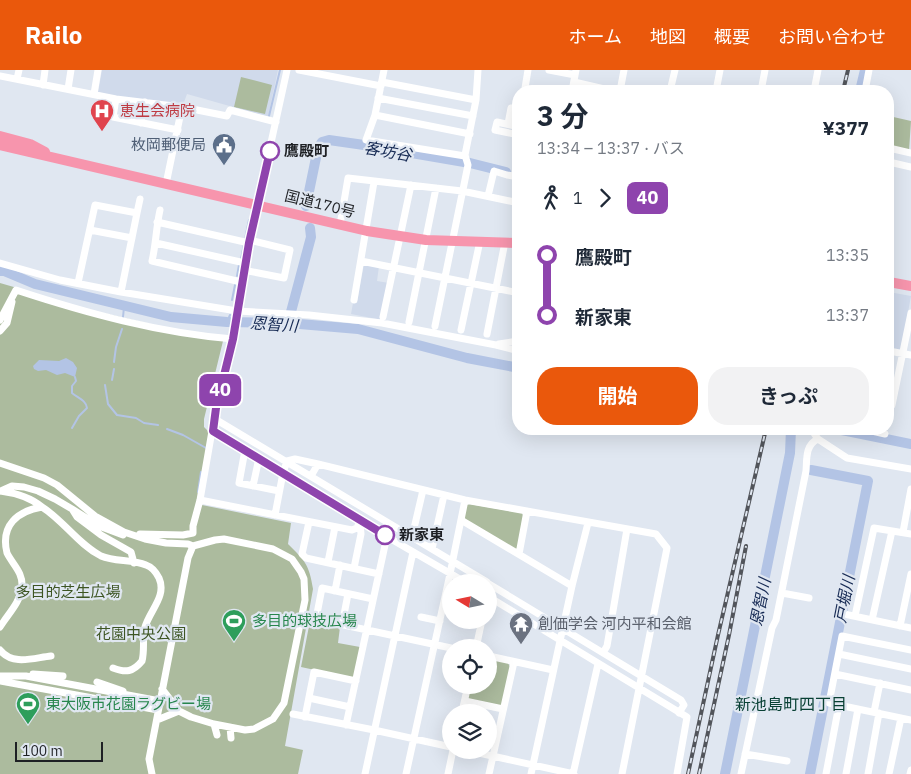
<!DOCTYPE html>
<html lang="ja">
<meta charset="utf-8">
<style>
body{margin:0;font-family:"IBM Plex Sans","Noto Sans JP",sans-serif;background:#f2f2f3;color:#1f2937;height:100vh;display:flex;flex-direction:column;font-size:19px;white-space:nowrap}
*{box-sizing:border-box;margin:0}
p{font-size:16px;color:#747a83}
.icon{flex:none;width:28px;height:28px;fill:none;stroke:currentColor;stroke-width:2;stroke-linecap:round;stroke-linejoin:round}
.map{position:relative;flex:1;overflow:hidden}
.sheet{position:absolute;left:512px;top:15px;width:382px;height:350px;display:flex;flex-direction:column;background:#fff;border-radius:20px;box-shadow:0 5px 20px #0002}
.sheet>*{flex:none}
.badge{padding:0 10px;border-radius:8px;font-size:18px;line-height:32px}
.needle{width:32px;rotate:280deg}
.buttons{position:absolute;left:442px;top:504px;display:grid;gap:10px}
.buttons a{display:grid;place-items:center;width:55px;height:55px;border-radius:50%;background:#fff;box-shadow:0 5px 20px #0002;font-size:25px}
.scale{position:absolute;left:15px;bottom:12px;width:88px;box-sizing:border-box;padding-left:5px;border:2px solid #1e2024;border-top:0;font-size:14px;line-height:18px;white-space:nowrap;color:#1e2024;-webkit-text-stroke:4px #e0e7f1;paint-order:stroke}
.map>.badge{position:absolute;translate:-50% -50%;box-shadow:0 0 0 2px #fff}
.legs{display:flex;align-items:center;gap:8px;height:55px;padding:0 25px;font-size:16px}
.legs p{margin-inline-start:auto}
.summary{display:flex;align-items:center;justify-content:space-between;height:85px;padding:0 25px}
h1{font-size:28px;font-weight:700;line-height:38px}
.button{display:flex;gap:10px;margin-top:auto;padding:10px 25px}
.button a{flex:1;height:58px;border-radius:20px;background:#ea580c;color:#fff;font-size:20px;font-weight:700;line-height:58px;text-align:center}
.button a+a{background:#f2f2f3;color:#1f2937}
ul{padding:0 25px;list-style:none}
li{display:flex;align-items:center;gap:18px;height:60px;font-size:19px}
li i{display:grid;place-items:center;width:8px;height:100%;margin:0 6px;background:currentColor}
li i::after{content:'';width:12px;height:12px;margin:-6px;border:4px solid;border-radius:50%;background:#fff}
li p{margin-inline-start:auto}
li:first-child i{background:linear-gradient(#0000 50%,currentColor 0)}
li:last-child i{background:linear-gradient(currentColor 50%,#0000 0)}
header{display:flex;align-items:center;gap:30px;box-sizing:border-box;height:70px;padding:0 25px;background:#ea580c;color:#fff}
header strong{font-size:24px}
nav{display:flex;gap:28px;margin-inline-start:auto;font-size:18px}
.map>svg:first-child{display:block}
</style>
<header>
<strong>Railo</strong>
<nav><a>ホーム</a><a>地図</a><a>概要</a><a>お問い合わせ</a></nav>
</header>
<div class="map">
<svg width="911" height="704" viewBox="0 0 911 704">
<rect width="100%" height="100%" fill="#e0e7f1"/>
<path fill="#d0daeb" d="M102,0H278L268,47L187,24L183,35L130,29L98,23Z
M364,194L379,196L377,211L389,213L382,250L351,244L353,233H357Z
M889,222L911,226L901,281L889,278Z"/>
<path fill="#acbb9e" d="M241,7L272,15L265,44L234,37Z
M889,46L911,51L909,81L889,77Z
M0,213L31,222L30,226L223,271L204,349V357L210,363L197,434L291,453L288,474C305,491 309,494 313,519L285,676L303,680L298,704H0Z
M469,434L522,443L524,448L518,478L515,480L466,451L463,444L464,436Z
M310,551L340,557L338,573L360,577L355,606L352,608L301,597Z
M489,589L508,593L510,597L503,634L499,637L470,630L468,628L470,615H489Z"/>
<path fill="#b3c4e5" d="M66,288L73,292L77,298L75,307L65,303L57,305L46,300L38,301L34,299L33,296L39,290L59,291Z"/>
<g fill="none" stroke-linecap="round" stroke-linejoin="round">
<path stroke="#b3c4e5" stroke-width="2" d="M269,46L280,0
M245,169L249,150
M241,189L244,174
M237,206L239,195
M232,230L235,215
M123,247L124,237
M227,252L230,245
M114,292L116,277L122,259
M112,310L114,299
M105,315L108,334L117,345L136,348L144,353L158,355
M72,358L79,346L87,338C86,330 78,328 72,323V316L76,311L75,307
M167,359L183,365L206,378
M198,422L201,402"/>
<path stroke="#b3c4e5" stroke-width="10" d="M860,21L865,0
M306,136L318,78L322,72L329,70L371,76L470,93L506,102
M0,201H4L35,214L171,247L227,252L288,253L358,259L467,288L519,298
M288,253L311,167L310,158
M837,359L911,374
M725,704L790,383L791,359
M810,704L868,411L811,400"/>
<path stroke="#fff" stroke-width="7" d="M299,0L381,16
M384,0L375,45L366,70L465,86
M528,0L525,18L543,21
M549,0L575,5
M0,6L116,29L182,37L227,46L230,40L276,52
M17,9L19,0
M382,12L476,30
M574,12L613,21
M43,15L45,0
M68,19L71,0
M572,21L576,0
M620,21L624,0
M670,21L675,0
M716,21L720,0
M761,21L765,0
M814,21L818,0
M865,21L869,0
M94,24L98,0
M378,28L473,46
M116,29L113,47L178,60
M375,45L470,64
M141,53L145,32
M508,54L511,38L519,40
M519,57L497,52L495,60L519,65
M889,78L911,83
M889,92L911,97
M166,114L182,37
M488,126L494,101L507,105L519,107
M160,140C156,158 156,174 152,191L241,212
M137,143L140,129
M157,152L249,173
M340,155L348,108L462,121L519,133
M90,160L132,168
M156,173L245,193
M361,191L519,223
M0,193L60,210L121,222L237,241L309,245L382,253L496,275L519,281
M243,200L284,208L290,180L249,170
M78,213L95,135L137,143L121,222
M354,230L374,112
M383,247L411,115
M0,250L16,220C86,243 159,263 233,269
M409,252L436,118
M435,256L468,95L465,85L476,30L478,0
M461,260L480,171
M0,261L7,253L12,232
M487,264L505,172
M499,274L518,271L519,269
M889,281L911,285
M892,335L911,243
M215,349L487,512
M863,359L885,364
M213,361L360,451L465,512
M818,369L847,388L911,399
M245,380L239,413L279,421
M0,393L44,408L57,415L95,446L124,462L145,469L166,473L188,474L193,476L215,470L224,469L273,479L292,489L301,502L304,509L305,530L284,633L273,649L254,659L245,660L214,654L191,647L179,641L162,619
M311,406L318,394L465,430L656,464L667,478L622,704
M253,416L259,388
M0,421C16,423 30,427 42,437
M1,421L12,416L24,417L38,421L55,429L72,439L77,447L101,465L131,482L134,493
M200,430L352,460L357,458L360,451
M72,439L99,456L123,465
M275,445L283,403L287,391L295,389L318,394
M461,450L572,516
M309,452L302,484L306,488L379,504
M903,462L911,419
M140,464L183,465L193,463V456L200,430L216,338L233,269L243,200L287,0
M412,467L423,420
M432,479L444,425
M519,484L527,441
M328,492L335,457
M354,498L361,464L360,452
M489,514L681,630L684,635L679,643
M335,521L340,495
M782,523L809,528
M489,527L687,647L677,704
M373,529L322,518L316,549L451,578
M844,544L911,558
M855,546L874,458L911,464
M421,547L440,551
M872,550L892,461
M342,555L348,524
M900,556L911,504
M0,557C8,544 20,533 22,517C23,502 13,495 7,483C0,455 18,441 42,437C64,451 78,474 101,486C115,492 132,489 146,495C152,497 156,502 159,508C167,526 150,540 145,557C142,568 145,580 142,591C133,602 126,603 113,598
M476,578L482,550
M0,580C13,596 33,588 51,586
M911,580L842,566L829,633L911,650
M603,583L607,576L627,459
M839,584L911,599
M489,586L553,600
M33,604L63,606
M835,604L911,620
M0,606H26L160,631
M0,611L158,640
M97,612L123,621
M309,628L350,637
M465,631L503,639
M462,642L468,615
M874,642L880,613
M293,644L374,660L451,677
M305,647L314,602L356,611
M157,650L179,641
M214,654L217,665
M346,655L387,466
M230,657L231,668
M465,680L574,704
M745,684L787,691
M152,704L149,689L188,488L193,476
M365,704L413,482
M406,704L450,504L465,430
M448,704L453,680
M489,704L514,592
M531,704L572,516L588,453
M573,704L598,594
M741,704L772,558L776,550L806,401C807,389 805,375 818,369L811,359
M826,704L839,635
M846,704L858,639
M868,704L879,643
M889,704L901,648
M910,704L911,700"/>
<path stroke="#f795ad" stroke-width="10" d="M0,66L30,74L45,82
M0,75L367,161L426,170L519,173
M889,212L911,216"/>
<g stroke="#52555b" stroke-width="4">
<path id="rail" d="M843,21L848,0
M688,704L718,565L766,359
M699,704L729,565L746,476"/>
</g>
<use href="#rail" stroke="#e0e7f1" stroke-width="2" stroke-dasharray="5.5" stroke-linecap="butt"/>
</g>
<g fill="none" stroke-linecap="round" stroke-linejoin="round">
<g stroke="#fff" stroke-width="11">
<path id="line-1" d="M270,81L249,173L233,269L216,338L213,361L385,465"/>
</g>
<use href="#line-1" stroke="#8e44ad" stroke-width="8"/>
</g>
<defs>
<g id="hospital-pin" transform="scale(1.25)"><path d="M0 17L-7.5 6A9.5 9.5 0 1 1 7.5 6Z" fill="#e0444e" stroke="#e0e7f1"/><path d="M-5-5h3v3.5h4V-5h3V5h-3V1.5h-4V5h-3Z" fill="#fff"/></g>
<g id="civic-pin" transform="scale(1.25)"><path d="M0 17L-7.5 6A9.5 9.5 0 1 1 7.5 6Z" fill="#5c6f8a" stroke="#e0e7f1"/><path d="M-.6-6.5H3V-4.5H.6V-3L4-1V1h2V6H-6V1h2V-1L-.6-3ZM-1.2 2.5V6h2.4V2.5Z" fill="#fff"/></g>
<g id="stadium-pin" transform="scale(1.25)"><path d="M0 17L-7.5 6A9.5 9.5 0 1 1 7.5 6Z" fill="#2e9e5b" stroke="#e0e7f1"/><path d="M0-5a6.5 5 0 1 0 0 10a6.5 5 0 1 0 0-10ZM-3.5-1.8h7v3.6h-7Z" fill="#fff"/></g>
<g id="temple-pin" transform="scale(1.25)"><path d="M0 17L-7.5 6A9.5 9.5 0 1 1 7.5 6Z" fill="#6b7280" stroke="#e0e7f1"/><path d="M0-6L5-2H3V0L6.5 2.5H4V6H1.5V3h-3V6H-4V2.5H-6.5L-3 0V-2H-5Z" fill="#fff"/></g>
</defs>
<g fill-rule="evenodd">
<use href="#hospital-pin" x="102" y="41"/>
<use href="#civic-pin" x="224" y="75"/>
<use href="#stadium-pin" x="234" y="551"/>
<use href="#temple-pin" x="521" y="554"/>
<use href="#stadium-pin" x="28" y="634"/>
</g>
<g fill="#fff" stroke="#8e44ad" stroke-width="2.5">
<circle cx="270" cy="81" r="9"/>
<circle cx="385" cy="465" r="9"/>
</g>
<g text-anchor="middle" stroke-width="4.5" stroke-linejoin="round" paint-order="stroke">
<g font-size="15" fill="#be3a42" stroke="#e0e7f1" text-anchor="start">
<text x="120" y="46">恵生会病院</text>
</g>
<g font-size="15" fill="#4e5e75" stroke="#e0e7f1" text-anchor="end">
<text x="206" y="80">枚岡郵便局</text>
</g>
<g font-size="15" font-weight="bold" fill="#1e2024" stroke="#e0e7f1" text-anchor="start">
<text x="284" y="86">鷹殿町</text>
<text x="399" y="470">新家東</text>
</g>
<g font-size="15" fill="#1e2024" stroke="#e0e7f1">
<text transform="translate(320 134) rotate(14)" y="5">国道170号</text>
</g>
<g font-size="15" fill="#3d5523" stroke="#e0e7f1">
<text x="68" y="527">多目的芝生広場</text>
<text x="141" y="569">花園中央公園</text>
</g>
<g font-size="15" fill="#27864d" stroke="#e0e7f1" text-anchor="start">
<text x="252" y="556">多目的球技広場</text>
<text x="46" y="639">東大阪市花園ラグビー場</text>
</g>
<g font-size="15" fill="#5b616d" stroke="#e0e7f1" text-anchor="start">
<text x="538" y="559">創価学会 河内平和会館</text>
</g>
<g font-size="16" font-style="italic" fill="#152953" stroke="#e0e7f1">
<text transform="translate(388 81) rotate(10)" y="6">客坊谷</text>
<text transform="translate(274 254) rotate(4)" y="6">恩智川</text>
<text transform="translate(844 529) rotate(-79)" y="6">戸堀川</text>
<text transform="translate(760 532) rotate(-79)" y="6">恩智川</text>
</g>
<g font-size="16" fill="#084034" stroke="#e0e7f1">
<text x="791" y="640">新池島町四丁目</text>
</g>
</g>
</svg>
<div class="buttons">
<a><svg class="needle" viewBox="-14 -14 28 28"><path d="M0-13l5 13h-10z" fill="#e53935"/><path d="M0 13l5-13h-10z" fill="#747a83"/></svg></a>
<a><svg class="icon" aria-label="locate" viewBox="0 0 24 24"><circle cx="12" cy="12" r="6"/><path d="M12 2v4M12 18v4M2 12h4M18 12h4"/></svg></a>
<a><svg class="icon" aria-label="layers" viewBox="0 0 24 24"><path d="M12 4l9 5-9 5-9-5zM3 14l9 5 9-5"/></svg></a>
</div>
<div class="scale">100 m</div>
<b class="badge" style="left:220px;top:320px;background:#8e44ad;color:#fff">40</b>
<section class="sheet">
<div class="summary"><div><h1>3 分</h1><p>13:34 – 13:37 · バス</p></div><b>¥377</b></div>
<div class="legs"><svg class="icon" aria-label="walk" viewBox="0 0 24 24"><circle cx="13" cy="4" r="2"/><path d="M13 8l-2 6 4 7M11 14l-3 7M7 12l3-4h3l4 4"/></svg>1<svg class="icon" aria-label="forward" viewBox="0 0 24 24"><path d="M9 5l7 7-7 7"/></svg><b class="badge" style="background:#8e44ad;color:#fff">40</b></div>
<ul>
<li><i style="color:#8e44ad"></i><b>鷹殿町</b><p>13:35</p></li>
<li><i style="color:#8e44ad"></i><b>新家東</b><p>13:37</p></li>
</ul>
<div class="button"><a>開始</a><a>きっぷ</a></div>
</section>
</div>
